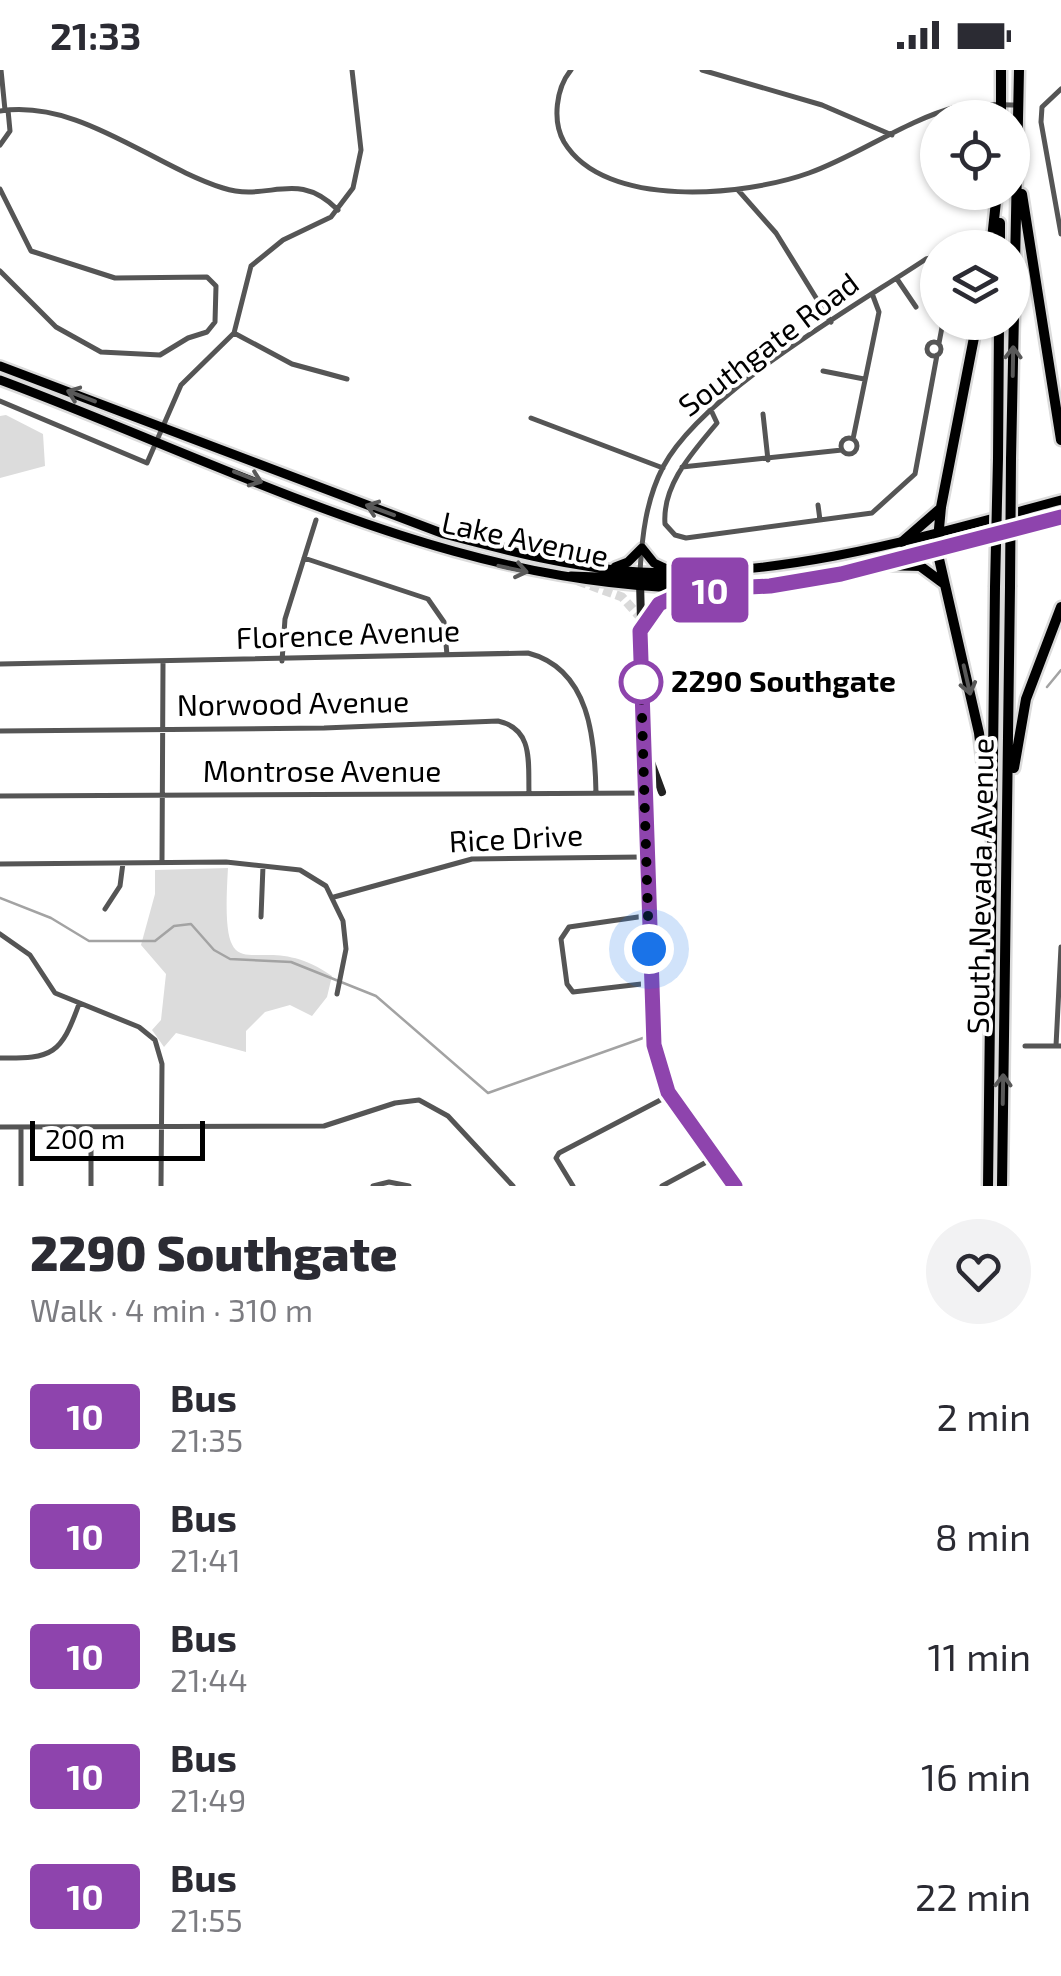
<!DOCTYPE html>
<meta charset="utf-8">
<style>
body{margin:0;font-family:"Exo 2",sans-serif;background:#f2f2f3;color:#2b2b33;height:100vh;display:flex;flex-direction:column;font-size:38px;white-space:nowrap}
*{box-sizing:border-box;margin:0}
p{font-size:32px;color:#7c7c81}
.icon{flex:none;width:55px;height:55px;fill:none;stroke:currentColor;stroke-width:2;stroke-linecap:round;stroke-linejoin:round}
.map{position:relative;height:1116px;overflow:hidden}
.details{display:flex;flex-direction:column;background:#fff;flex:1}
.details>*{flex:none}
.badge{padding:0 20px;border-radius:8px;font-size:35px;line-height:65px}
.controls{position:absolute;left:920px;top:30px;display:grid;gap:20px}
.controls a{display:grid;place-items:center;width:110px;height:110px;border-radius:50%;background:#fff;box-shadow:0 2px 8px #0004;font-size:50px}
.scale{position:absolute;left:30px;bottom:25px;width:175px;box-sizing:border-box;padding-left:10px;border:5px solid #000;border-top:0;font-size:28px;line-height:35px;white-space:nowrap;color:#000;-webkit-text-stroke:8px #fff;paint-order:stroke}
.you{position:absolute;width:50px;height:50px;margin:-25px;border:8px solid #fff;border-radius:50%;background:#1a73e8;box-shadow:0 0 0 15px #1a73e833}
.map>.badge{position:absolute;translate:-50% -50%;box-shadow:0 0 0 5px #fff}
.round{display:grid;place-items:center;flex:none;width:105px;height:105px;border-radius:52px;background:#f2f2f3}
.summary{display:flex;align-items:center;justify-content:space-between;height:170px;padding:0 30px}
h1{font-size:48px;font-weight:800;line-height:75px}
ul{padding:0;list-style:none}
li{display:flex;align-items:center;gap:30px;height:120px;padding:0 30px}
li div{flex:1}
li b{display:block;font-size:38px}
li em{font-style:normal}
li .badge{min-width:110px;font-weight:700;text-align:center}
.status{display:flex;justify-content:space-between;align-items:center;height:70px;padding:0 50px;background:#fff;direction:ltr}
.status svg{height:28px;fill:currentColor}
.map>svg:first-child{display:block}
</style>
<div class="status"><b>21:33</b><svg viewBox="0 0 49 12"><path d="M0 12V9h3v3zM5 12V6h3v6zM10 12V3h3v9zM15 12V0h3v12zM26 1h20v11H26zM47 4h2v5h-2z"/></svg></div>
<div class="map">
<svg width="1061" height="1116" viewBox="0 0 1061 1116">
<rect width="100%" height="100%" fill="#fff"/>
<path fill="#dcdcdc" d="M6,345L43,364L45,396L0,408V346Z
M228,798C219,941 254,850 332,906L327,927L312,946L290,935L265,942L246,961V982L176,963L164,977L152,960L161,950L166,904L141,875L155,824V800Z"/>
<g fill="none" stroke-linecap="round" stroke-linejoin="round">
<path stroke="#a3a3a3" stroke-width="2.5" d="M1047,617L1061,600
M0,828L51,848L89,871H155L174,856L191,854L214,880L230,889L291,892L376,926L488,1023L643,968"/>
<path stroke="#d9d9d9" stroke-width="9" stroke-dasharray="9 4.5" stroke-linecap="butt" d="M578,511L622,527L640,547"/>
<g stroke="#dbdbdb" stroke-width="14">
<path id="primary" d="M0,296L444,464C508,481 573,498 639,502C784,509 923,467 1061,430
M0,310C250,403 492,539 767,516C866,508 965,473 1061,447
M615,497L628,492L642,478L654,493L669,500
M571,506L703,511L735,504
M640,561L659,534L680,523"/>
</g>
<g stroke="#dbdbdb" stroke-width="15">
<path id="highway" d="M1001,48V0
M1022,124L1061,370
M991,178L997,122
M1000,178V153
M977,252L941,437L937,480L979,663L986,723
M998,389L999,252
M1011,389L1019,0
M902,472L941,438
M881,495L920,496L943,513
M1014,698L1026,629L1061,537
M988,1116L995,517
M1002,1116L1010,517"/>
</g>
<path stroke="#555" stroke-width="5" d="M1,0L5,40
M571,0C556,18 552,51 564,72C605,140 745,126 809,103C859,85 904,51 956,37C975,33 998,35 1018,35
M702,0L822,35L892,65
M1061,19L1042,37L1041,52L1061,164
M0,41C79,29 151,95 223,118C269,133 296,98 338,140
M0,75L10,61L8,40
M0,119L31,181L115,208L207,207L216,216L215,252L207,262L188,268L160,285L101,282L56,257L0,201
M738,120L776,163L831,252
M897,209L916,237
M234,263L292,294L347,309
M927 279a7 7 0 1 1 14 0a7 7 0 1 1-14 0Z
M939,273L943,252
M823,301L864,309
M0,331L147,393L181,315L234,263L251,196L283,170L331,147L353,118L361,80L352,0
M710,338L717,353C694,381 662,414 665,454L675,465L686,468L872,443L915,404L937,285
M763,344L768,390
M531,348L663,398
M841 376a8 8 0 1 1 16 0a8 8 0 1 1-16 0Z
M853,369L879,242L873,226
M682,397L842,380
M818,435L820,450
M304,488L428,529L444,552L447,585
M640,502C642,466 646,430 663,397C702,323 854,237 926,189L938,186
M282,591L285,549L316,450
M0,594L528,583C590,599 595,669 596,723
M0,661L324,658L498,651C534,659 528,693 529,723
M0,726L645,723
M162,792L163,593
M0,794L226,792L300,800L326,816L343,851L346,879L337,924
M334,827L472,789L642,787
M105,839L120,816L123,793
M645,846L569,857L561,869L567,914L573,922L650,913
M261,847L263,796
M0,864L30,885L55,923L139,957L155,970L162,994L161,1116
M1025,976H1061
M1056,976L1061,877
M0,988C53,989 61,984 79,934
M0,1057L324,1056L395,1033L419,1030L448,1046L513,1116
M21,1116V1057
M91,1116V1059
M373,1116L389,1112L409,1116
M573,1116L556,1088L559,1083L670,1025
M662,1116L714,1088"/>
<path stroke="#222" stroke-width="8" d="M640,511L645,712L642,780L654,975L668,1022L735,1116
M648,684L662,722
M645,787V727"/>
<use href="#primary" stroke="#000" stroke-width="9"/>
<use href="#highway" stroke="#000" stroke-width="10"/>
<g stroke="#dbdbdb" stroke-width="15" stroke-linecap="butt">
<path id="highway-bridge" d="M995,517L998,389
M1010,517L1011,389"/>
</g>
<use href="#highway-bridge" stroke="#000" stroke-width="10"/>
</g>
<defs><path id="oneway-shaft" d="M-6 0H5M1.5-3L5.5 0L1.5 3" fill="none" stroke-width="1.6" stroke-linecap="round" stroke-linejoin="round" transform="scale(2.5)"/></defs>
<g stroke="#595959">
<use href="#oneway-shaft" transform="translate(1013 291) rotate(-89)"/>
<use href="#oneway-shaft" transform="translate(81 326) rotate(-159)"/>
<use href="#oneway-shaft" transform="translate(248 407) rotate(21)"/>
<use href="#oneway-shaft" transform="translate(380 440) rotate(-160)"/>
<use href="#oneway-shaft" transform="translate(513 499) rotate(12)"/>
<use href="#oneway-shaft" transform="translate(967 610) rotate(77)"/>
<use href="#oneway-shaft" transform="translate(1003 1019) rotate(-89)"/>
</g>
<g fill="none" stroke-linecap="round" stroke-linejoin="round">
<g stroke="#fff" stroke-width="22">
<path id="line" d="M735,1116L668,1022L654,975L640,561L659,534L690,520L770,516L841,504L1061,447"/>
</g>
<use href="#line" stroke="#8e44ad" stroke-width="15"/>
<path stroke="#000" stroke-width="10" stroke-dasharray="0 18" d="M641,612L649,879"/>
</g>
<circle fill="#fff" stroke="#8e44ad" stroke-width="5" cx="641" cy="612" r="20"/>
<g text-anchor="middle" stroke-width="8" stroke-linejoin="round" paint-order="stroke">
<g font-size="30" fill="#000" stroke="#fff">
<text transform="translate(769 275) rotate(-37)" y="10">Southgate Road</text>
<text transform="translate(525 470) rotate(12)" y="10">Lake Avenue</text>
<text transform="translate(348 565) rotate(-2)" y="10">Florence Avenue</text>
<text transform="translate(293 634) rotate(-1)" y="10">Norwood Avenue</text>
<text x="322" y="712">Montrose Avenue</text>
<text transform="translate(516 769) rotate(-3)" y="10">Rice Drive</text>
<text transform="translate(981 816) rotate(-89)" y="10">South Nevada Avenue</text>
</g>
<g font-size="30" font-weight="bold" fill="#000" stroke="#fff" text-anchor="start">
<text x="671" y="622">2290 Southgate</text>
</g>
</g>
</svg>
<div class="controls">
<a><svg class="icon" aria-label="locate" viewBox="0 0 24 24"><circle cx="12" cy="12" r="6"/><path d="M12 2v4M12 18v4M2 12h4M18 12h4"/></svg></a>
<a><svg class="icon" aria-label="layers" viewBox="0 0 24 24"><path d="M12 4l9 5-9 5-9-5zM3 14l9 5 9-5"/></svg></a>
</div>
<div class="scale">200 m</div>
<div class="you" style="left:649px;top:879px"></div>
<b class="badge" style="left:710px;top:520px;background:#8e44ad;color:#fff">10</b>
</div>
<section class="details">
<div class="summary"><div><h1>2290 Southgate</h1><p>Walk · 4 min · 310 m</p></div><a class="round"><svg class="icon" aria-label="heart" viewBox="0 0 24 24"><path d="M12 20l-8-8c-3-5 5-10 8-4 3-6 11-1 8 4z"/></svg></a></div>
<ul>
<li><span class="badge" style="background:#8e44ad;color:#fff">10</span><div><b>Bus</b><p>21:35</p></div><em>2 min</em></li>
<li><span class="badge" style="background:#8e44ad;color:#fff">10</span><div><b>Bus</b><p>21:41</p></div><em>8 min</em></li>
<li><span class="badge" style="background:#8e44ad;color:#fff">10</span><div><b>Bus</b><p>21:44</p></div><em>11 min</em></li>
<li><span class="badge" style="background:#8e44ad;color:#fff">10</span><div><b>Bus</b><p>21:49</p></div><em>16 min</em></li>
<li><span class="badge" style="background:#8e44ad;color:#fff">10</span><div><b>Bus</b><p>21:55</p></div><em>22 min</em></li>
</ul>
</section>
